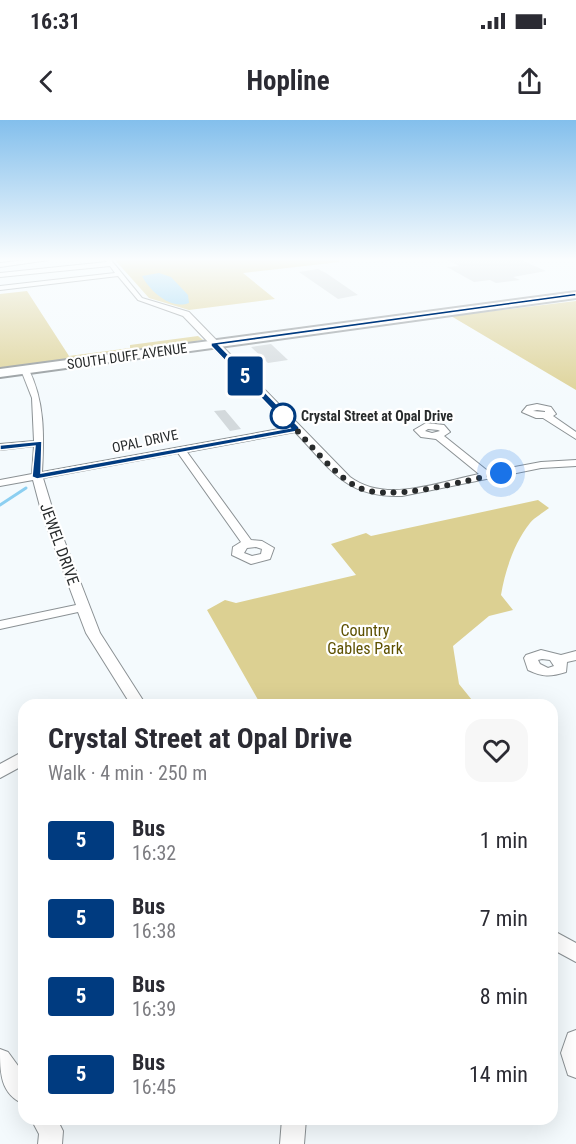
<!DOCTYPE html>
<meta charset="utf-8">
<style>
body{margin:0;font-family:"Roboto Condensed",sans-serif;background:#f7f7f7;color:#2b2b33;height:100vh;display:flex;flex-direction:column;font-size:22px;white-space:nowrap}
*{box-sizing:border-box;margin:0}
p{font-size:20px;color:#7c7c81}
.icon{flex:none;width:33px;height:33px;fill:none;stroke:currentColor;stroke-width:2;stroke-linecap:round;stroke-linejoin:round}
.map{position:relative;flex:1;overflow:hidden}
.side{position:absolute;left:18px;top:579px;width:540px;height:426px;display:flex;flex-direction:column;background:#fff;border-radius:18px;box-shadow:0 6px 24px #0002}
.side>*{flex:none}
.badge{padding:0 12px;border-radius:4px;font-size:21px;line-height:39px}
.you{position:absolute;width:30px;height:30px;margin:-15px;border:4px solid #fff;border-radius:50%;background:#1a73e8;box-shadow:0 0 0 9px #1a73e833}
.map>.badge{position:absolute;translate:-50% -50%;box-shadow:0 0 0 3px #fff}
.round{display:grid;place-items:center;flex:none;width:63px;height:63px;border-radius:18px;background:#f7f7f7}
.overview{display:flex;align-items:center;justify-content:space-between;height:102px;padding:0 30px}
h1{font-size:28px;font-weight:700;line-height:45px}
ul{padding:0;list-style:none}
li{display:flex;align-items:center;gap:18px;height:78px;padding:0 30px}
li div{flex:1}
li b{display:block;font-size:22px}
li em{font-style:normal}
li .badge{min-width:66px;font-weight:700;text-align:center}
.status{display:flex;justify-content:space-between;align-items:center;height:42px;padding:0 30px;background:#fff;direction:ltr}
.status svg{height:16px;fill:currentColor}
header{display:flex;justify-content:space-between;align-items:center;height:78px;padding:0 30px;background:#fff;font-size:27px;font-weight:700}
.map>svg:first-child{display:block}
</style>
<div class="status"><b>16:31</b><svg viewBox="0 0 49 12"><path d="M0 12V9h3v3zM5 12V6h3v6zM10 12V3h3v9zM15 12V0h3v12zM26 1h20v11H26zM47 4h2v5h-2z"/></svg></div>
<header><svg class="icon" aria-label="back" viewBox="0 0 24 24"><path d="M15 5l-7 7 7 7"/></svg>Hopline<svg class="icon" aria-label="share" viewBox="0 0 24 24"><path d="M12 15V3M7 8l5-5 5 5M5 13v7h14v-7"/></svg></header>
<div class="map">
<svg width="576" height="1024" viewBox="0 0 576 1024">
<rect width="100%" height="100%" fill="#f4fafd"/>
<path fill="#dcd092" d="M115,140H338L340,142L243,153L275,179L189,190L149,178Z
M27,171L69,236L130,228V225L198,216L203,220L196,221L198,223L0,250V174Z
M576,181V270L451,196Z
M538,380L549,388C543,393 535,397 530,403C514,423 505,451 501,475L513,490L489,496L453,526L459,564L476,585H261L207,490L225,480L236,483L356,455L331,424L366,413L371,416Z"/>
<path fill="#8ccff1" d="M159,153L171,157L188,175L189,183C170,190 150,171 142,156Z"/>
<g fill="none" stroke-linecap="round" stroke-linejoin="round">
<path stroke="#8ccff1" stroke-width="3" d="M0,385L26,368"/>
</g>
<path fill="#d3d9dc" d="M448,140H521L546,151L513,157L520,160L496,163L490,160L474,162L447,147L459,146Z
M318,149L326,153L358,175L338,179L299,152Z
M271,224L288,240L268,243L251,227Z
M225,290L241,309L230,311L214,291Z"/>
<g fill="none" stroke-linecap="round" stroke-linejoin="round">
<g stroke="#8b9194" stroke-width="2">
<path id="minor" d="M26,140H49L0,147V143Z
M105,140H111L142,178L189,192L350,357C386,384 439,362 479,354L436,319L421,317L414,310L426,303L444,305L450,312L444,316L489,352L541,342L576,340V346L541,348L402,376C345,378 331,349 295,312L187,332L251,420L262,421L274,428L270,439L251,444L232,435L233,427L241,422L178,333L43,358L54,394L100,513L146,585H131L86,513L78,492L0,509V501L76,485L42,394L33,360L0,366V360L32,354L34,326L0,330V324L34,321L32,278L21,250L28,248C45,281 44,316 42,352L290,307L183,196L138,180L118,156L0,170V166L115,153L110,146L0,157V153L107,142ZM428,309L438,310L440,311L432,313L425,311ZM256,427L262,429L261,434L252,436L244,433L247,428Z
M537,284L551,287L556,294L553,296L576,312V319L543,298H536L522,292L527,286ZM537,290L545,291V292L533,291Z
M541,530L561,535L576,531V540L567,542L566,552C550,557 543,557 528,550L524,538L526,535ZM542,539L550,540L554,546L548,548L540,544L538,540Z
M24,631V645L0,658V644Z
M552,810L576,823V842L552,829Z
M576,910V958L568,955L561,933L568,913Z
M0,929L8,932L24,954V984C0,974 0,952 0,929Z
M31,999H57L63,1011L62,1024H38L39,1014Z
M282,999H306L304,1024H280Z"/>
</g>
<g stroke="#8b9194" stroke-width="4">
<path id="primary" d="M576,172V178L0,257V249Z"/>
</g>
<use href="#minor" fill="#fff" fill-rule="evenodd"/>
<use href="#primary" fill="#fff" fill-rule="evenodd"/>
</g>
<linearGradient id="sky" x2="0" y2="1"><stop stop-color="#83bfec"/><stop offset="0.49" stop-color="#fafdfe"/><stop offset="1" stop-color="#fafdfe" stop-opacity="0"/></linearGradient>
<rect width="576" height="284" fill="url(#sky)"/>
<path fill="#003b80" stroke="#fff" stroke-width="1.5" d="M576,173V176L219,225L299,307V311L37,359L32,357L35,326L0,330V325L42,321L41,353L290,308L211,226V223Z"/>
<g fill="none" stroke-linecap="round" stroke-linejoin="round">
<path stroke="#282b2c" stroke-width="6" stroke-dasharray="0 10.8" d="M283,296C304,316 328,349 352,364C383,386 465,360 501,353"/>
</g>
<circle fill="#fff" stroke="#003b80" stroke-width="3" cx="283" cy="296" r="12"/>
<g text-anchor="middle" stroke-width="4.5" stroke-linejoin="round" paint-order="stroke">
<g font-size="14" fill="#282b2c" stroke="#fff">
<text transform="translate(127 236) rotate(-8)" y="5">SOUTH DUFF AVENUE</text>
<text transform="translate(145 321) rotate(-12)" y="5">OPAL DRIVE</text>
</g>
<g font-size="14" font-weight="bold" fill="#282b2c" stroke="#fff" text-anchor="start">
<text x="301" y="301">Crystal Street at Opal Drive</text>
</g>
<g font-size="16" fill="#282b2c" stroke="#fff">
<text transform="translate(60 424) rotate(70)" y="6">JEWEL DRIVE</text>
</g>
<g font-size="16" fill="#5d5000" stroke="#fff">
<text x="365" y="516">Country<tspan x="365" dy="18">Gables Park</tspan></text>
</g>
</g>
</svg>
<div class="you" style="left:501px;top:353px"></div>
<b class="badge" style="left:245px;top:256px;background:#003b80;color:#fff">5</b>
<section class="side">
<div class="overview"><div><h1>Crystal Street at Opal Drive</h1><p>Walk · 4 min · 250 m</p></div><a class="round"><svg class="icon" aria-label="heart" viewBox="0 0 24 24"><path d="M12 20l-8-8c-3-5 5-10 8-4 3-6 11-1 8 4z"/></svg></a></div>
<ul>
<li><span class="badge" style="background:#003b80;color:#fff">5</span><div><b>Bus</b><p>16:32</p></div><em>1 min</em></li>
<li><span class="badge" style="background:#003b80;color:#fff">5</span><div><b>Bus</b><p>16:38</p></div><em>7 min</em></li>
<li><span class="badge" style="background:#003b80;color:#fff">5</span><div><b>Bus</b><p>16:39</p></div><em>8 min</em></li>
<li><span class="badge" style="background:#003b80;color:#fff">5</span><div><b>Bus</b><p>16:45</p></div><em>14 min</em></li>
</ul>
</section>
</div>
